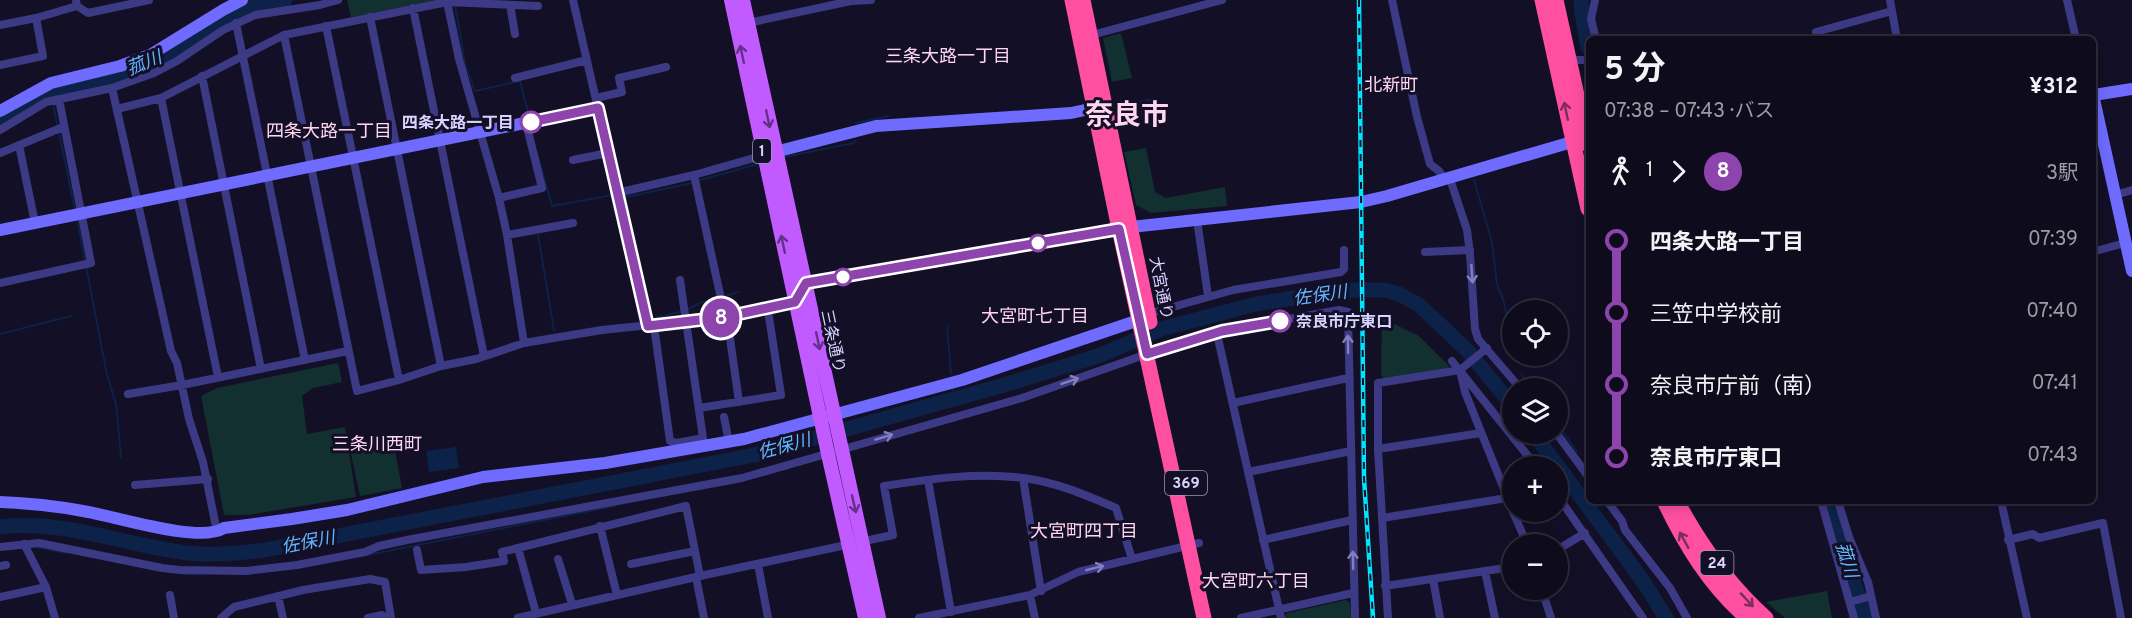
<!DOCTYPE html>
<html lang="ja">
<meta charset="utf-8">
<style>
body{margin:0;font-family:Overpass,"Noto Sans JP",sans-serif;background:#171425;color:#f1f3f6;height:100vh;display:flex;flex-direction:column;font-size:22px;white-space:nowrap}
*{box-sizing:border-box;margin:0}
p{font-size:20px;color:#9b9ba3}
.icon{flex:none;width:33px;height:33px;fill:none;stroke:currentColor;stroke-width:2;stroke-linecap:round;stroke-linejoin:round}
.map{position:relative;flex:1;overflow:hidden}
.sheet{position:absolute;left:1586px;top:36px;width:510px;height:468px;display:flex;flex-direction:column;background:#0e0b1c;border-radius:9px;box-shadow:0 3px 15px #0003,0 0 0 2px #2e2b3b}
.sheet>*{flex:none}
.badge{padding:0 12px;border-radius:20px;font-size:21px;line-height:39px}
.buttons{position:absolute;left:1502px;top:300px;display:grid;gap:12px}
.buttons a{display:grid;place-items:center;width:66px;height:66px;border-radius:50%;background:#0e0b1c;box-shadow:0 3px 15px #0003,0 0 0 2px #2e2b3b;font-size:30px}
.map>.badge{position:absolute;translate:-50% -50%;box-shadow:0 0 0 3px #fff}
.legs{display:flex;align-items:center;gap:9px;height:66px;padding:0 18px;font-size:20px}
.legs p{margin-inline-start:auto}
.head{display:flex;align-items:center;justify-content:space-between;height:102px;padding:0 18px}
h1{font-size:33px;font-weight:700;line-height:45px}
ul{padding:0 18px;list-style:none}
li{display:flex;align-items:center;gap:21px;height:72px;font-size:22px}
li i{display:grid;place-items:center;width:9px;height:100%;margin:0 8px;background:currentColor}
li i::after{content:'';width:15px;height:15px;margin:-8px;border:4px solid;border-radius:50%;background:#0e0b1c}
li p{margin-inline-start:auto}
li:first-child i{background:linear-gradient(#0000 50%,currentColor 0)}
li:last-child i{background:linear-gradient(currentColor 50%,#0000 0)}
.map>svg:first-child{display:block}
</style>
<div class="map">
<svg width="2132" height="618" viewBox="0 0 2132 618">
<rect width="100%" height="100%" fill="#130f26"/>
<path fill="#12302f" d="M347,0H438L351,17Z
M1121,33L1132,78L1112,82L1103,38Z
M1146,148L1155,192L1166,198L1225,187L1227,206L1151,213L1136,205L1124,152Z
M1382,318L1419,336L1449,366L1448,368L1385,379L1381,375Z
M338,363L342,382L313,388L302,396L307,434L345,427L356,497L248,515H224L201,396L217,388Z
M394,445L402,488L360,496L351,454Z
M1827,591L1832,618H1785L1766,602Z
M1346,600L1350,603L1351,618H1284L1287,613Z"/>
<path fill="#0c2248" d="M1154,98L1159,120L1143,124L1139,101Z
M456,447L459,468L429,472L426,451Z"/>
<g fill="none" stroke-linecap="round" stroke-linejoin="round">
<path stroke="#0c2248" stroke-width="2" d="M455,5L465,64L475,91L520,81L529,116
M53,104L75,210
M856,123L888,116
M538,156L552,206L613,195
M784,157L854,143L856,140
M1474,180L1492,242L1497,285L1503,299L1512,338
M697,181L761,163
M626,197L692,183
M77,219L107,375L116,404L121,457
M538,235L554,330
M688,309L700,303L739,292
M655,318L683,311
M947,327L951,374
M0,334L71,316
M1521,374L1532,388
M953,388L955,399
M1557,423L1577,452
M36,547L66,553
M368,555L615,506
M184,574H202"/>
<path stroke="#0c2248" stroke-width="15" d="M1581,0L1582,13L1588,48
M0,118L50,90L116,77L146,66L167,56L211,25L247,6L285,0
M1534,434L1643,581L1666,618
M1829,501L1865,618
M0,527C63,519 124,545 187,553C213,556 239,553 265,550L754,455L1004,385L1101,355L1161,329L1256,304L1346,290H1385L1399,294L1419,305L1468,351L1512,405"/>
<path stroke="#3d3a85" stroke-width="8" d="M76,0L77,6L88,13L149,0
M573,0L648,326
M1392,0L1417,117L1430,164L1439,171L1444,178
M1595,0L1591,19L1596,39
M1890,0L1897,39
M2067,0L2076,39
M447,2L459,59L499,198L507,235L524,343
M510,5L515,34
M413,8L484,356
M370,17L441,366
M236,23L305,360
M748,23L851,1L871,0
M0,25L36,18L77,6
M326,26L399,380
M1816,32L1892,11
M284,35L357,391L399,380L441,366L476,359L524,343L602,330L725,317L795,302L797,299
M1088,36L1222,0
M2067,39L2076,37
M1570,60H1588
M0,65L43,56L36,18
M202,76L261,369
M515,78L587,60
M112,88L171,351L177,363L189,419L203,462L217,532
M161,98L218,377
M596,98L622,92L619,78L666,67
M117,109L161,98L284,35L447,2L538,6
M0,130L46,102L112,88L154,73L177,61L223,30L255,15L320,5L338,0
M19,145L35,223
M0,153L63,127
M573,160L608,153
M694,175L725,317
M1449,176L1467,230L1470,254L1475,329L1478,339L1520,388
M617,193L694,175L768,154
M2115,195L2132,190
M499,198L542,188L526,123
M1197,220L1208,296
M507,235L573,223
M1425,252L1470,250
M2092,252L2125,243
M0,283L91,263L59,99
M1148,314L1233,290L1341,272L1344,269V250
M727,317L739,402
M654,326L670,441L677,443L703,438L680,280
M1217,334L1281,618
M1452,361L1536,466
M1460,370L1465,392L1512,509
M128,394L182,385L348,351
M1233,403L1348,378
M699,408L781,395L769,317
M724,417L729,442
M1557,434L1588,476
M1378,449L1481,433
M1248,472L1351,451
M1023,478L1041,591
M928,480L951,612
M135,485L208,479
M1557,495L1643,618
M1607,501L1622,521L1625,530L1670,588L1687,618
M1821,501L1854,618
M1838,501L1849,537L1868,582L1876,618
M2001,501L2027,618
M1513,512L1527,544
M1382,518L1507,498
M600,526L617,595
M1263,540L1352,520
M2008,540L2033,534L2039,538L2103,523L2121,618
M24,544L46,587L55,618
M0,547L39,543L162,568L180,570L246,571L297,565L365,552L379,546L407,540L742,478L1022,398L1147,354L1222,331L1339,310L1348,312L1355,618
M417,550L421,570L466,567L504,561L502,552L518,548
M1557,550L1585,533
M558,559L572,604
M631,564L695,551
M758,564L768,618
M0,566L6,565
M1485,571L1495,618
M696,577L704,618
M1433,579L1440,618
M1385,586L1512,567
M1542,590L1551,618
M170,595L174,618
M1030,595L1035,618
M278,596L283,618
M0,597L46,587
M1850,602L1871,596
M536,613L518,548L686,506L700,576
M221,618L234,607L303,590L370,579L385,582L391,618
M368,618L382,615L388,618
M518,618L700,576L893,535L884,486C929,479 978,472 1023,478C1056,482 1086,495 1116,508L1132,559
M919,618L1030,595L1078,572L1199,543
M1241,618L1353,593
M1388,618L1378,449V383L1460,370L1487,348"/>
<path stroke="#6f6bff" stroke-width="12" d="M2092,90L2132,271
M2094,95L2132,89
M0,111L51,83L120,66L150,55L223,10L242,0
M775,152L876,126L1071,113L1094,108
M0,230L598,108
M806,283L1131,227L1361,202L1387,196L1582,139
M0,502C28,503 56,506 83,511C115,516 199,544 224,528L292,519L347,510L483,477L605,463L744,439L962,380L1139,320"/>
<path stroke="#c25bff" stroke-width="14" d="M731,0L828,454L865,618
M743,0L879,618"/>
<path stroke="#ff4fa3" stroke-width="15" d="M1072,0L1119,229L1204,618
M1083,0L1150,322
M1542,0L1588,209
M1556,0L1588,145
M1664,501C1685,545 1710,586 1747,618
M1677,501C1700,544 1729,585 1766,618"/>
<g stroke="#00e5ff" stroke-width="4.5">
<path id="rail" d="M1359,0L1364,478L1373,618"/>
</g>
<use href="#rail" stroke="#130f26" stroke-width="2" stroke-dasharray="7" stroke-linecap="butt"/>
</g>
<defs><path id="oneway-shaft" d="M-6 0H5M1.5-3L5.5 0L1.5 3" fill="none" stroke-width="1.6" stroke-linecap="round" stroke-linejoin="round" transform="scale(1.5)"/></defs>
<g stroke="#623188">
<use href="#oneway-shaft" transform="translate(742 54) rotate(-102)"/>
<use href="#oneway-shaft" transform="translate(768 119) rotate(78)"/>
<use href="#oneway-shaft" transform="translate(783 244) rotate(-102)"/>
<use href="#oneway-shaft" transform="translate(818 341) rotate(78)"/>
<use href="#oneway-shaft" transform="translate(854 504) rotate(77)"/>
</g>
<g stroke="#7d2c5e">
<use href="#oneway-shaft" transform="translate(1566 111) rotate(-102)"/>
<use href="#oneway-shaft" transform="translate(1684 540) rotate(-119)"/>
<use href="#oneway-shaft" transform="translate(1747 600) rotate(47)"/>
</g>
<g stroke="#837fbc">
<use href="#oneway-shaft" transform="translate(1472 274) rotate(86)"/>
<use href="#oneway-shaft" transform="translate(1348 344) rotate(-91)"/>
<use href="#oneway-shaft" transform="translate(1070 381) rotate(-19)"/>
<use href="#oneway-shaft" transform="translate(884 437) rotate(-17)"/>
<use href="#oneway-shaft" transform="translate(1353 560) rotate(-91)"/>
<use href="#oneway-shaft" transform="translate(1095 568) rotate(-14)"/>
</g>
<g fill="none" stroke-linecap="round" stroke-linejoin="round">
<g stroke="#fff" stroke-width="14">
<path id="line-1" d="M531,122L598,108L648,326L725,317L795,302L806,283L1119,229L1147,354L1222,331L1280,321"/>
</g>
<use href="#line-1" stroke="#8e44ad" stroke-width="9"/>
</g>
<g fill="#fff" stroke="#8e44ad" stroke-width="3">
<circle cx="531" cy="122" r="10"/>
<circle cx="1038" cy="243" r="8"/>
<circle cx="843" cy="277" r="8"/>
<circle cx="1280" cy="321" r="10"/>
</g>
<g text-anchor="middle" stroke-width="6" stroke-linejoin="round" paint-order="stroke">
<g fill="#130f26" stroke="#9e99be" stroke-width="1.5">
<rect x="753" y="139" width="18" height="24" rx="4.5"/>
<rect x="1165" y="471" width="42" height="24" rx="4.5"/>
<rect x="1700.5" y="551" width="33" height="24" rx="4.5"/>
</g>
<g font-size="15" font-weight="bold" fill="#d9d4ff">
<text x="762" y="156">1</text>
<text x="1186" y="488">369</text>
<text x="1717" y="568">24</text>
</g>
<g font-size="16" font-weight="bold" fill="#d9d4ff" stroke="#130f26" text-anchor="end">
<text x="514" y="128">四条大路一丁目</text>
<text x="1296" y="327" text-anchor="start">奈良市庁東口</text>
</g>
<g font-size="16" fill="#d9d4ff" stroke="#130f26">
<text transform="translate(1162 288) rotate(79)" y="6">大宮通り</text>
<text transform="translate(834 341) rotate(78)" y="6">三条通り</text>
</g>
<g font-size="18" fill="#ffd6f0" stroke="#130f26">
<text x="948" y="62">三条大路一丁目</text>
<text x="1391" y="91">北新町</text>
<text x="329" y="137">四条大路一丁目</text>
<text x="1035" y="322">大宮町七丁目</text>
<text x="377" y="450">三条川西町</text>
<text x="1084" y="537">大宮町四丁目</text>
<text x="1256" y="587">大宮町六丁目</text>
</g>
<g font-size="18" font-style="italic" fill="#62b6ff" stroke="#130f26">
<text transform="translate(144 63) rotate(-22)" y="6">菰川</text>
<text transform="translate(1320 295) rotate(-8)" y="6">佐保川</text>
<text transform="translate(784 446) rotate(-15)" y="6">佐保川</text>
<text transform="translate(308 542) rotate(-11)" y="6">佐保川</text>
<text transform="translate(1847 560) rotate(73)" y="6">菰川</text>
</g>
<g font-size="28" font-weight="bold" fill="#ffd6f0" stroke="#130f26">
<text x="1127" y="124">奈良市</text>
</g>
</g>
</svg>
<div class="buttons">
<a><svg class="icon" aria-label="locate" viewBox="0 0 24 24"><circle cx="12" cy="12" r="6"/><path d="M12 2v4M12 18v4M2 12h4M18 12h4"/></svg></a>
<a><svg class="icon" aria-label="layers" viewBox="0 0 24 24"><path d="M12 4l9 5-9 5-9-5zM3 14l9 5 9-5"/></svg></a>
<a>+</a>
<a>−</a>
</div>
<b class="badge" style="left:721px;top:318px;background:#8e44ad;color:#fff">8</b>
<section class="sheet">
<div class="head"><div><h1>5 分</h1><p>07:38 – 07:43 · バス</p></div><b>¥312</b></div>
<div class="legs"><svg class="icon" aria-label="walk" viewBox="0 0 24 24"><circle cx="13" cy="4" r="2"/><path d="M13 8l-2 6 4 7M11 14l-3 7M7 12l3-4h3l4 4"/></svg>1<svg class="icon" aria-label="forward" viewBox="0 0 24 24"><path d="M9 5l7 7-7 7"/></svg><b class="badge" style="background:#8e44ad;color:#fff">8</b><p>3駅</p></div>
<ul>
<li><i style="color:#8e44ad"></i><b>四条大路一丁目</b><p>07:39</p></li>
<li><i style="color:#8e44ad"></i><span>三笠中学校前</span><p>07:40</p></li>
<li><i style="color:#8e44ad"></i><span>奈良市庁前（南）</span><p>07:41</p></li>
<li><i style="color:#8e44ad"></i><b>奈良市庁東口</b><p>07:43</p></li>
</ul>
</section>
</div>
